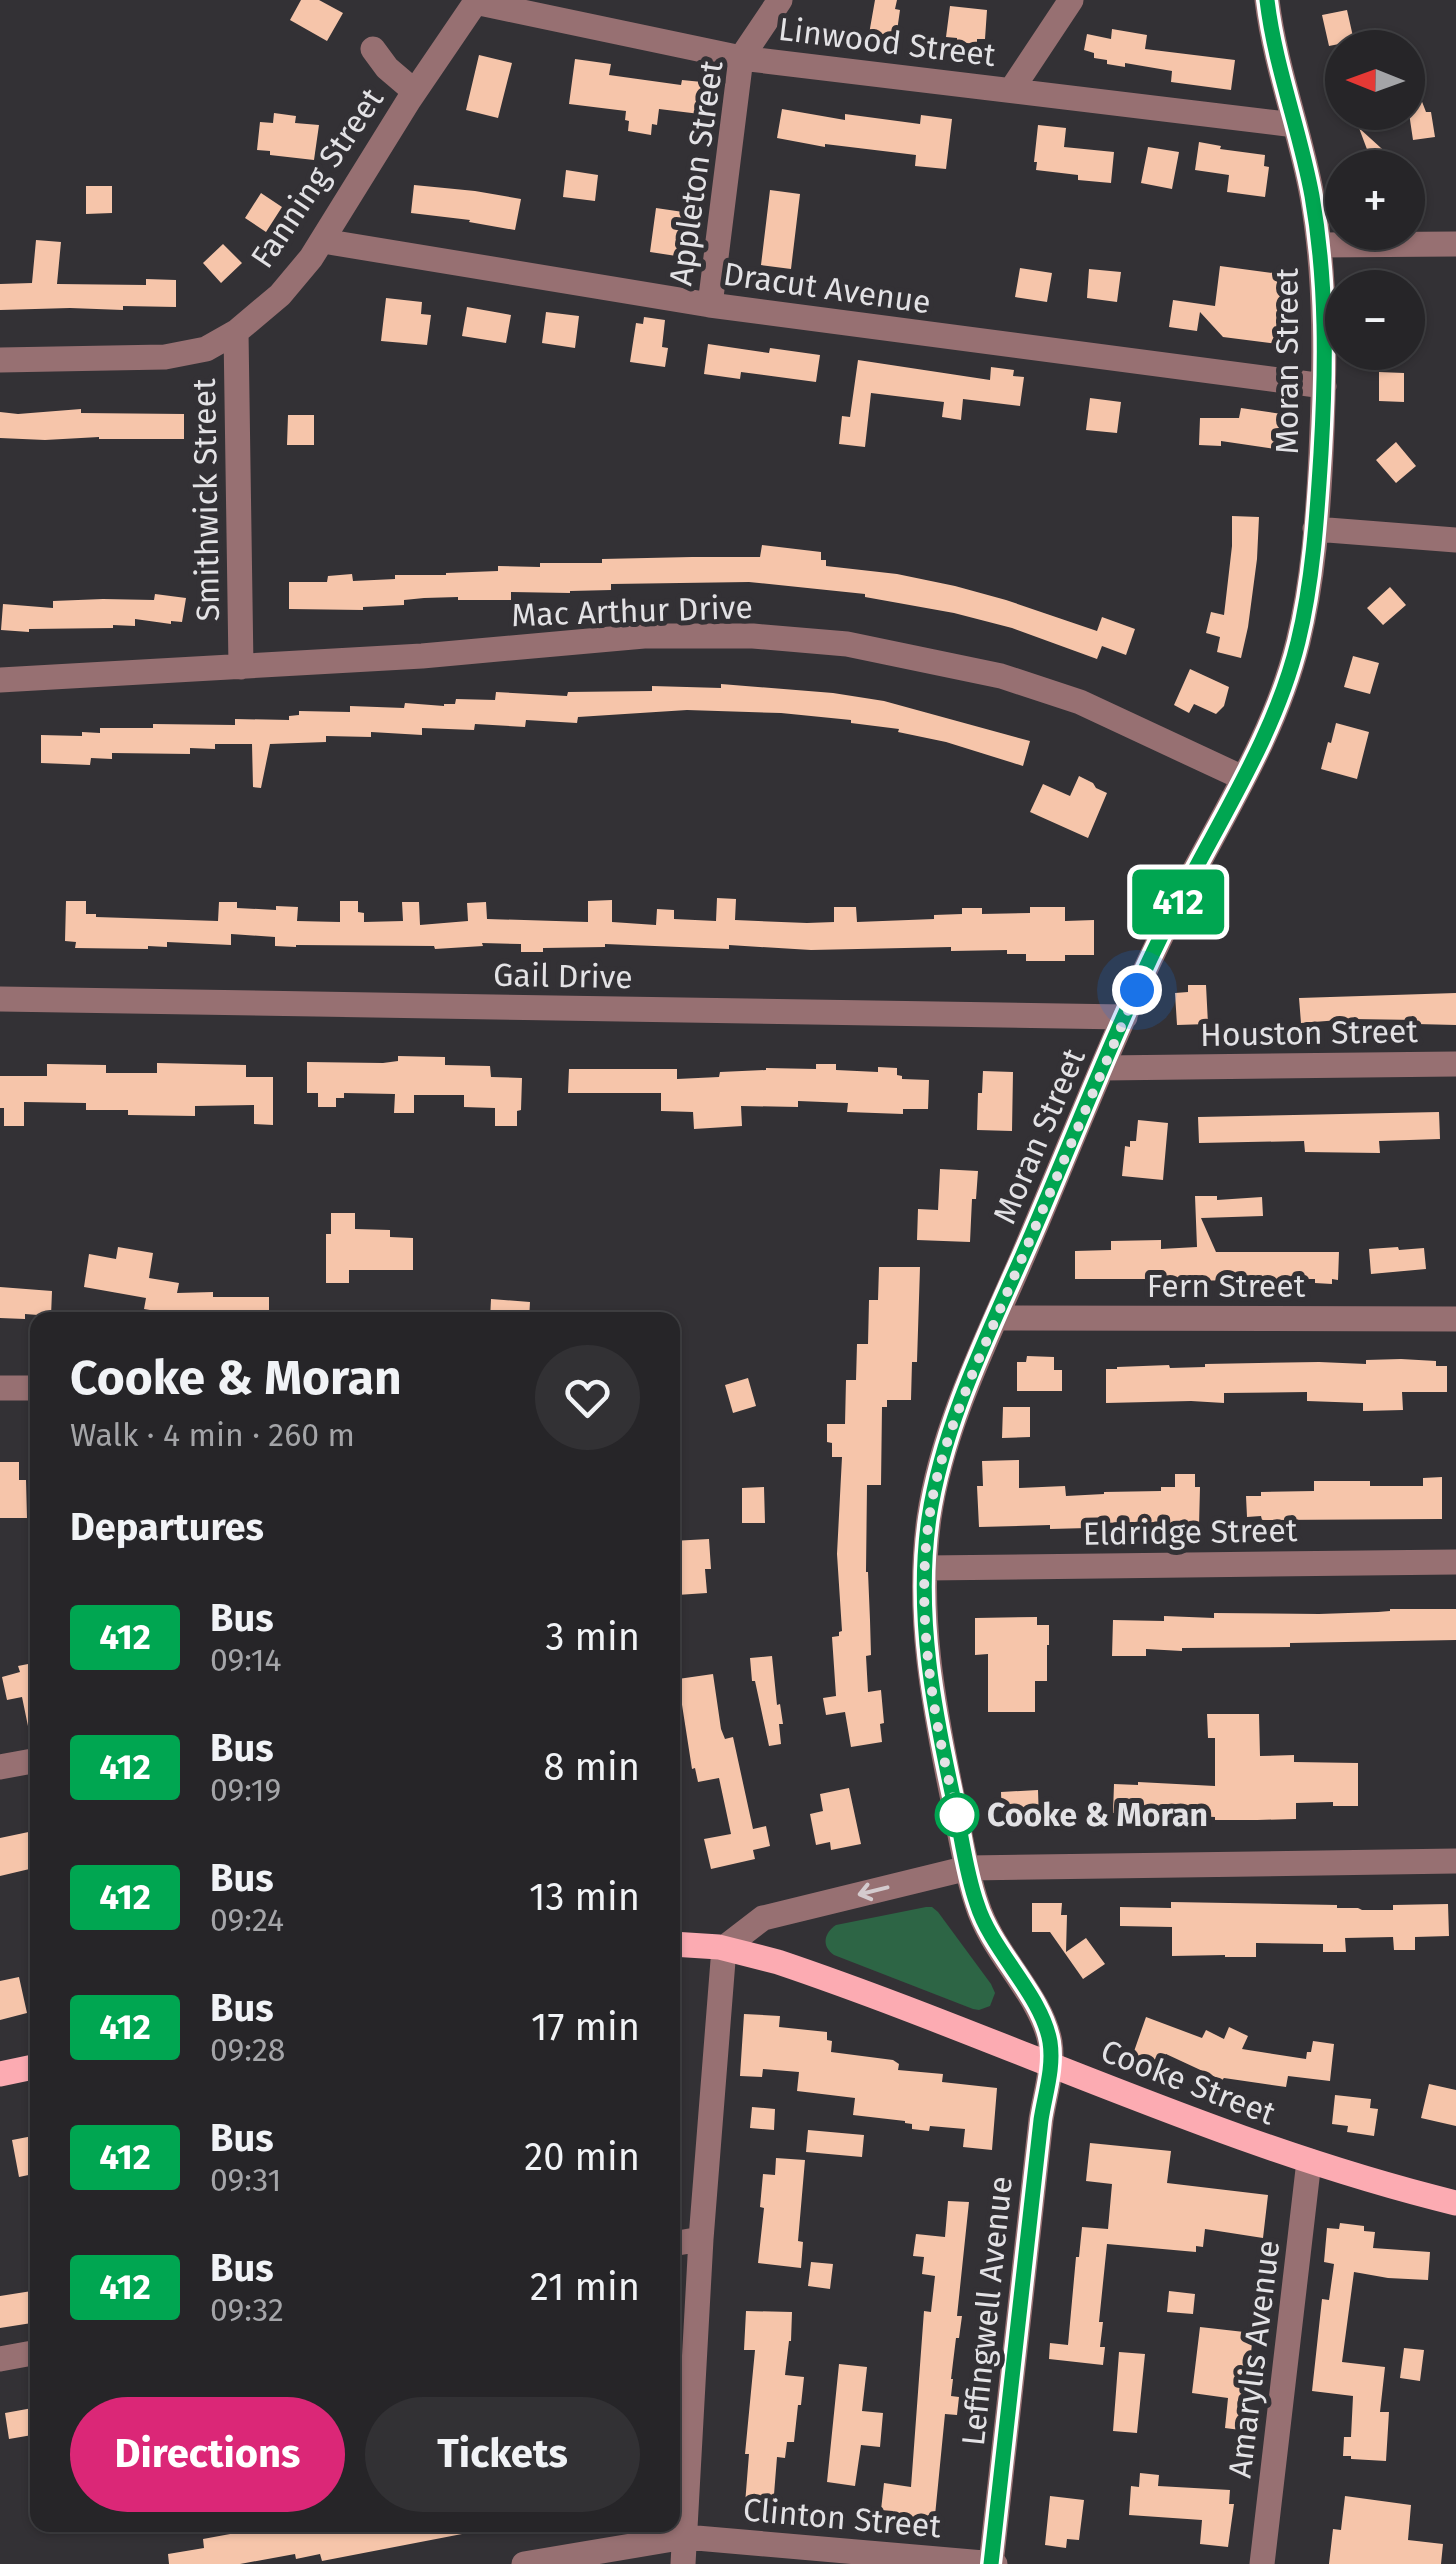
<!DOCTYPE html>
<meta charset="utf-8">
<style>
body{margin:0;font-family:"Fira Sans",sans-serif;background:#323134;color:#f1f3f6;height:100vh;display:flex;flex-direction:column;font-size:38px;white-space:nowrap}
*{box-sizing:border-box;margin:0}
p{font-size:32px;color:#a4a5a8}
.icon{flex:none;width:55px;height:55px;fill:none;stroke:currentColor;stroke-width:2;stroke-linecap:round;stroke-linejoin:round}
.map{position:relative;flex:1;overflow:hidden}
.sheet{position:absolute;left:30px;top:1312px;width:650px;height:1220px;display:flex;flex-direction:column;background:#262528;border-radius:20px;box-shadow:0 2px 8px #0004,0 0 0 2px #424245}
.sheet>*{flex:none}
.badge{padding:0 20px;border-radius:8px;font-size:35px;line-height:65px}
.needle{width:65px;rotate:271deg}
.fabs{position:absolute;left:1325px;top:30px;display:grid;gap:20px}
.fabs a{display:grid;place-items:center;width:100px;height:100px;border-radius:50%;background:#262528;box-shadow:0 2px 8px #0004,0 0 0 2px #424245;font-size:50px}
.you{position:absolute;width:50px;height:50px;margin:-25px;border:8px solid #fff;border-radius:50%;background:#1a73e8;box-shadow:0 0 0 15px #1a73e833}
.map>.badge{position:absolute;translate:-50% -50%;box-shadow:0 0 0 5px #fff}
h2{padding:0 40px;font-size:38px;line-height:90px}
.round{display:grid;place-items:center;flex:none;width:105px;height:105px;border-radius:52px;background:#323134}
.summary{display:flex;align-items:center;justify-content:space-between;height:170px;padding:0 40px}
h1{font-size:48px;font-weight:700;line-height:75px}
.button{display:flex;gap:20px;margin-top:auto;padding:20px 40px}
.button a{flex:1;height:115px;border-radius:60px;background:#db2777;color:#fff;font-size:40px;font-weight:700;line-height:115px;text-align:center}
.button a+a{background:#323134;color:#f1f3f6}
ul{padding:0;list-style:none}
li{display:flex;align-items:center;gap:30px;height:130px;padding:0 40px}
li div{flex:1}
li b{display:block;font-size:38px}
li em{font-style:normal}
li .badge{min-width:110px;font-weight:700;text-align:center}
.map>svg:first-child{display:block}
</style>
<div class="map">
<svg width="1456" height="2564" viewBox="0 0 1456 2564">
<rect width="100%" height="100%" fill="#333135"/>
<path fill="#2d6545" d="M926,1907H932L938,1912L991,1984L995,1993L990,2006L979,2010L973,2009L834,1955C821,1946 824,1933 836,1925Z"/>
<path fill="#f6c5aa" d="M301,0H319L343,13L327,41L290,20Z
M875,0H897L895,9L900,10L896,38L869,34Z
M950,6L987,10L985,39H977V44L957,42V38L946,37Z
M1347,10L1354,41L1329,46L1322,15Z
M1112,29L1147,35L1145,49L1235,60L1231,90L1171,82L1172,71L1125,63V67L1107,64V60L1094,58V53L1084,50L1087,34L1111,39Z
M479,55L512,63L498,118L466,110Z
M575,59L611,64L609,75L681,85L682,80L712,83L708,115L659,109L657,125L652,124L651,135L628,131L629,121L625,120L626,111L569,104Z
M1421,99L1426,112H1431L1435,137L1413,140L1409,113Z
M782,109L845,120V114L920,124L921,115L952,119L946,169L915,166L916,155L825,144V147L777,138Z
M274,113L296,116L295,123L319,125L314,160L270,155V151L257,150L260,122L273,123Z
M1038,125L1066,128L1064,147L1114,152L1111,183L1078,180V175L1036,170L1037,162H1034Z
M1359,128L1403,168H1374Z
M1199,142L1221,146L1220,149L1265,155L1264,166L1269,167L1265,197L1227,192L1229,175L1195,170Z
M1148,147L1179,152L1172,189L1141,183Z
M566,170L598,175L595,201L563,197Z
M414,185L475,191L521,199L515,230L469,222L470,220L411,213Z
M86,186H112V213L86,214Z
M770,190L800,194L791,269L761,265Z
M261,193L282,207L266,232L245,218Z
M656,208L690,213L683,257L650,252Z
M36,240L61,242L57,284L146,285V279L176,280V307L123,306V310L70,308L0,310V284L32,283Z
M223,244L242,263L221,283L203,263Z
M1220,266L1288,275L1279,344L1223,337L1200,312L1197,331L1169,327L1173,300L1215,306Z
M1020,268L1052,273L1047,302L1015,297Z
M1089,269L1121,272L1117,302L1087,298Z
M386,298L422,302L421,314L431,315L427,345L381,341Z
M467,307L511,315L506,343L462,336Z
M546,312L579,316L575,348L542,343Z
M644,317L665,320L662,347L668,348L665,367L630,362L636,323L643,324Z
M708,344L769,353L770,348L820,355L816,382L741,372L740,379L704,374Z
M858,360L990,380L991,367L1014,370L1013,376L1024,377L1020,406L963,399L961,420L942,417L944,402L871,393L865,447L839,444L842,416L850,417Z
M1379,372L1404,373V402L1379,401Z
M1090,398L1121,402L1117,433L1086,430Z
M1241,408L1288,415L1283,450L1221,441V446L1199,445L1200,418H1239Z
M81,409V413L184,414V439H99V437L45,440L0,438V412L18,414Z
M288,415H314V445H287Z
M1396,442L1416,466L1396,483L1376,460Z
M1232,516L1259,517L1257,559L1248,627L1241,658L1217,652L1220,637L1206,633L1211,612L1224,615L1232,546Z
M762,545L821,552V560H826V566L897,574L955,586L1006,600L1097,631L1102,617L1135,629L1126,655L1102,646L1097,659L1012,628L954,613L865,597V594L749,582L611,584V590L570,591V593L511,592V600H458V597L424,598L404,600V605L363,607V610L289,609V582H327L328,576L352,574L353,581L395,579V575H446V573L498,571V566L540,567V563H602V559L692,557H760Z
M1390,587L1406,605L1383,625L1367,608Z
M155,594L186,598L182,622L171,621V624L135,619V626L113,625V628L29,629V632L1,630L3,604L53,608V601L103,599L154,600Z
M1353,656L1379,663L1370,694L1344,687Z
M1190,669L1229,687L1224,706L1216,714L1194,704L1189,713L1174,705Z
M721,684L833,693L884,701L1030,741L1023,766L946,742L898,732L899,729L851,723V720L781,713L687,710L578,717L577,723L526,720L525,727L475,724L474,730L422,728V735L371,732V737L326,736V742L270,744L261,788L253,787L252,744H215V749L190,748V754L112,753V759L91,758L90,765L41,763V735L82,736V732L100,733V728H153V724L235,725V719L289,720V716L299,715V711L350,712V706L404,708L405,703L444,706V704H455L456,699L495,700L496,692L567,696L568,692L652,691V686L721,688Z
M1336,723L1369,732L1357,779L1321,769L1328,742L1331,743Z
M1079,776L1093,783L1096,788L1107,793L1088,838L1030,812L1043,784L1070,796Z
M717,898L736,899L735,920L807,923L834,922V907H856L857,922L934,919V915L962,914V908H982V914L1030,913V907H1065V921L1094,920V955H1065V961H1026V954H1007V950L951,951V947L811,950L729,945V949L605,944V947L543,948V952H521V944L482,943L483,946L435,949L434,946L296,945V947L275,946V937L231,934V945L167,942V947L148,946V949L75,948L76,942L65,941L66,901H86V914H96V917L218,921L219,902H237V908L276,910V906L298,907L297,921L340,922V901H358V912L364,913V922L403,921L402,902H419L420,925L468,921L467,903L486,902L487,919L588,922V901L612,900V922L656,925L657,909L674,910V919L716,921Z
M1188,985H1206L1208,1024L1177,1025L1175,993L1188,992Z
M1456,993V1025L1416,1024V1020L1352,1019L1301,1023L1299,998Z
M398,1056L445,1057V1065L490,1066L491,1077L522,1078L521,1110L517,1111V1126H495V1108L464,1107V1095H414V1113H394L395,1094L344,1093V1098H336V1107H318V1093H307V1062L383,1063L398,1061Z
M157,1063L246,1065V1077H273V1125L254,1124V1105L195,1106V1116L128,1115V1110H86V1103L24,1102V1126H4V1108H0V1076H47V1064L106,1065V1073H157Z
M816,1064H836V1070L878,1072V1067L897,1068V1075L902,1076V1079L929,1080L928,1109H903V1114L847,1112L848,1103L798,1101V1107L741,1106L742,1126L694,1129L693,1112L661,1111V1093H568L569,1069H677V1079L719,1077L720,1072L766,1070V1068L816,1069Z
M983,1071L1013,1072L1012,1131L977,1130L978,1093H982Z
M1439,1112L1440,1139L1379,1141L1380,1153L1305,1152L1304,1141L1199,1143L1198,1117Z
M1138,1120L1168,1123L1163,1180L1122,1176L1125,1146L1130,1147V1141H1136Z
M940,1169L978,1171L976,1199H972L970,1242L917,1240L918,1209L938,1210Z
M1195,1196H1217V1200L1262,1197L1263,1216L1201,1218L1216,1252H1339L1338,1280L1332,1279V1284L1315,1283V1279H1270L1156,1282V1279H1075V1251L1111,1250V1241L1161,1240V1249L1197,1247Z
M331,1213H355V1229L390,1230V1237L413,1238V1270H349V1283H326V1234H331Z
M118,1247L153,1253L149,1278L179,1283L177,1293L213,1292V1297H269V1320H198V1318L144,1309L146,1298L84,1287L89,1254L116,1259Z
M1398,1247L1399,1250L1424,1248L1426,1269L1371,1274L1369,1249Z
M879,1267H920L917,1362H912L911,1400H887V1407H882L881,1485H867L866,1572H868L870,1620L871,1655L866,1656L868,1692L881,1690L884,1723L880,1724L882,1742L851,1747L845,1712L826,1715L823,1698L836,1696L832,1637L839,1636V1632L842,1631L837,1554L842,1457H832V1443L827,1442V1424H845L846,1380H856L857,1344H868L869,1300H878Z
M0,1287L52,1291L51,1316L25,1314V1319L0,1318Z
M491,1299L530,1302L529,1320H490Z
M1027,1356L1054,1357V1370H1062V1391H1017V1362H1026Z
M1401,1359L1436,1361V1366H1447V1392H1402L1403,1410L1363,1411V1403L1307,1401V1392L1224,1393V1403L1191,1401L1106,1403V1369H1117V1367L1169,1365L1170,1368L1205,1367V1364L1319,1362L1366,1364V1360Z
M748,1378L756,1406L733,1413L725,1385Z
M1003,1407H1030V1437L1002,1438Z
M1019,1460V1488L1065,1486L1066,1496L1104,1494V1492L1161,1491V1487H1175V1474H1195V1487H1200L1199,1526L1160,1525V1522L1088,1523V1528L1050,1529V1525L979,1527L977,1486H983L982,1461Z
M0,1462H19V1480H26L27,1518H0Z
M1442,1477V1519L1262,1520L1261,1516L1247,1517L1246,1496H1261V1492L1314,1491V1481H1370V1486H1423V1478Z
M764,1487L765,1523H742V1488Z
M709,1539L711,1569H705L707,1593L677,1595L672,1541Z
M1390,1609H1456V1640L1290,1643V1647L1182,1648V1651L1146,1649V1656H1112L1113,1620L1164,1621V1616L1214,1618V1613L1319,1614L1378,1612L1390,1611Z
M1037,1617V1625H1049V1645H1047V1681H1035V1712H988V1654L975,1655V1618Z
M772,1656L777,1705L780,1704L783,1724H779L781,1744L769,1746L755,1681H752L750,1658Z
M38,1662V1730L29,1731L22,1697L7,1700L2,1677L20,1672L18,1666Z
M713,1674L721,1729L725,1739L733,1737L753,1829L766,1826L770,1846L753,1850L755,1859L711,1869L704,1839L731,1834L719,1778L698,1782L695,1768L692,1769L678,1679Z
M1207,1714H1259L1260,1756L1294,1755V1762L1358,1763V1806H1333V1802L1296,1803V1819L1257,1820H1215V1817L1141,1814V1819H1122V1813H1113L1114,1784L1138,1785V1782L1215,1786V1738H1208Z
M849,1788L861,1844L831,1850L830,1842L816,1845L810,1814L823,1811L820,1794Z
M1038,1790L1039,1822L1002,1823L1001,1792Z
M38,1830V1867L0,1876V1838Z
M1171,1902L1337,1905V1908H1358L1362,1910H1393V1905L1448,1904L1449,1936L1415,1937V1950H1394L1393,1937L1345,1938L1346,1952H1323V1944L1256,1943V1957H1225V1955L1172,1956V1927L1120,1926V1907L1171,1908Z
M1032,1903H1062L1061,1915H1067L1066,1952L1086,1938L1105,1964L1083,1979L1050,1932H1032Z
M19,1977L27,2013L0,2020V1981Z
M744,2014L780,2016L779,2027L827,2032V2040L832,2041L831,2052L893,2060L899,2064L898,2070L943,2074L942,2082L997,2088L992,2150L963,2147L965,2129L930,2126L929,2131L912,2129V2124L905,2123V2121L853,2115L855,2098L797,2091L799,2072L763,2069L762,2077L740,2076Z
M1146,2017L1202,2038L1206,2030L1224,2039L1229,2027L1248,2036L1242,2049L1306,2059L1307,2052H1311L1313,2041L1334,2044L1330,2081L1288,2076L1286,2087L1224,2078L1222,2080L1166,2054L1160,2071L1131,2060Z
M1429,2084L1456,2090V2126L1421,2118Z
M1335,2095L1371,2099L1370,2108L1378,2109L1374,2136L1347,2132L1348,2126L1332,2124Z
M752,2107L775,2109L774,2130L750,2128Z
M808,2130L864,2135L862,2157L806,2152Z
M38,2135V2173L19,2177L12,2140Z
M1090,2143L1171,2151L1167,2183L1268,2195L1263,2238L1205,2229L1203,2247L1196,2246V2252L1107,2244L1099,2322H1103L1100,2347H1105L1103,2365L1049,2359L1050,2343L1068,2345L1076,2257H1079L1082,2227L1108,2229L1112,2184L1086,2181Z
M776,2158L805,2160L798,2241L803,2242L801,2268L758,2263L764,2208L760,2207L763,2174L775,2175Z
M948,2201L969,2202L957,2316H962L959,2338H956L951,2379H953L951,2396L959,2397L957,2415L945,2414L933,2536L890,2530L893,2511L881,2510L884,2483L911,2487L924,2311L931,2312L935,2276L922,2274L924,2257L913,2256L916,2234L945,2237Z
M1340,2223L1364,2226V2231L1375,2232L1373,2248L1430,2252L1428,2280L1388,2278L1354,2272L1342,2362L1385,2367L1380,2412H1389L1386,2461L1351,2459V2456H1343L1344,2437H1351L1353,2396L1312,2391L1322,2299L1329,2300L1334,2264L1324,2262L1327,2228L1339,2229Z
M811,2262L833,2264L830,2289L808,2286Z
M38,2290V2322L0,2328V2296Z
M1169,2291L1195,2294L1193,2314L1167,2312Z
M746,2311L792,2312L791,2341H789L785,2375L804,2377L801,2405H798L794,2442H787L785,2458L777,2457L773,2507L745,2504L749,2454H745L755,2350H744Z
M1200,2327L1253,2333L1249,2373L1262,2395L1251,2394L1248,2431L1225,2428L1228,2398L1192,2393Z
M1404,2348L1424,2350L1420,2381L1400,2378Z
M1119,2352L1145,2354L1137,2433L1113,2431Z
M839,2364L867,2367L862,2411L883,2413L880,2447L861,2445L855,2486L827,2482Z
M38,2407V2434L9,2439L5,2413Z
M1140,2473L1159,2475L1158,2486L1230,2490L1229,2504H1234L1228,2547L1200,2544L1202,2520L1129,2515L1131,2486L1139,2487Z
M1050,2496L1084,2500L1079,2540L1067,2539L1066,2548L1045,2545Z
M1345,2496L1411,2505L1408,2540L1443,2544L1441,2564H1329L1333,2529L1341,2530Z
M307,2525H461L462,2534L322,2561L320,2554L296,2559L295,2554L240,2564H169L168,2554L204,2548L203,2539L257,2529L258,2534Z"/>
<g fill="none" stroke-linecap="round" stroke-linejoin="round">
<path stroke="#977072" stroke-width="25" d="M475,2L741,58L1295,125
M373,49L387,68L414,91
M1012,89L1071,0
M323,241L710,305L1324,386
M1319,245L1456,244
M710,305L741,58L780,0
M236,332L241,667
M0,360L165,357L206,349L236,332L280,295L311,258L409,100L477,0
M1315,529L1456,540
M0,680L422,656L644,636H753L847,644L1001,676L1080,702L1243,778
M0,999L1125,1017
M1103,1068L1456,1064
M997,1318L1456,1319
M0,1388H38
M925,1568L1456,1562
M0,1767L38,1760
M672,2244L701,2239
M0,2359L38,2352
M524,2564L685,2537L995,2564
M683,2564L701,2239L724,1948L763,1918L968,1868L1456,1861
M991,2564L1041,2120C1045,2094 1054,2068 1050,2042C1041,1995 992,1953 977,1904C965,1869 960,1831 952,1795C933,1703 916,1612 929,1518C943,1422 991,1332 1028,1244C1076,1131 1121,1016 1176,906C1219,820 1275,736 1298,642C1313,581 1318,516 1321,453C1325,368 1327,281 1312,196C1300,130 1275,67 1267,0
M1262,2564L1309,2161"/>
<path stroke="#fcabb2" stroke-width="25" d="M672,1944L719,1947L778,1962C1006,2039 1222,2146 1456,2203
M0,2074L38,2066"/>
</g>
<defs><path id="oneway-shaft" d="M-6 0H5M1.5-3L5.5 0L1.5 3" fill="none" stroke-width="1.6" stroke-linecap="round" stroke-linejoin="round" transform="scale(2.5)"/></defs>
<use stroke="#d4cbce" href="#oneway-shaft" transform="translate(873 1891) rotate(166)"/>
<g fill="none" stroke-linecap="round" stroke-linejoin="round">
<g stroke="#fff" stroke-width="22">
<path id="line" d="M991,2564L1041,2120C1045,2094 1054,2068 1050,2042C1042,1995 992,1952 977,1904C966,1873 962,1839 955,1806C934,1711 915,1615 929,1518C944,1419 993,1325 1032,1234C1079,1124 1122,1012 1176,906C1219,820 1275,736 1298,642C1313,581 1317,516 1321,453C1326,368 1327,281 1312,196C1300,130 1275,67 1267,0"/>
</g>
<use href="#line" stroke="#00a651" stroke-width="15"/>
<path stroke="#e3e2e5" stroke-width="10" stroke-dasharray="0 18" d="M957,1815C931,1709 911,1595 935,1486C944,1446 959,1408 974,1370L1137,990"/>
</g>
<circle fill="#fff" stroke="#00a651" stroke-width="5" cx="957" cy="1815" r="20"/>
<g text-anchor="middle" stroke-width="10" stroke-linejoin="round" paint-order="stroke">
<g font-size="32" fill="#e3e2e5" stroke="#333135">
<text transform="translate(887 42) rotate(7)" y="11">Linwood Street</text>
<text transform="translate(696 173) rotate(-82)" y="11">Appleton Street</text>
<text transform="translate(317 178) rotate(-56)" y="11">Fanning Street</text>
<text transform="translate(827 288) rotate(8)" y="11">Dracut Avenue</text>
<text transform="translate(1287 361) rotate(-90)" y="11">Moran Street</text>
<text transform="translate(206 500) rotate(-91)" y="11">Smithwick Street</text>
<text transform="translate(632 611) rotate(-2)" y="11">Mac Arthur Drive</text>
<text transform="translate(563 976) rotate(1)" y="11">Gail Drive</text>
<text transform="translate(1309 1033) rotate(-1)" y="11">Houston Street</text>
<text transform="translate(1039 1136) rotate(-67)" y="11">Moran Street</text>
<text x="1226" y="1297">Fern Street</text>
<text transform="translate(1190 1532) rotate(-1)" y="11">Eldridge Street</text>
<text transform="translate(1188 2082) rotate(21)" y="11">Cooke Street</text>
<text transform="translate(987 2311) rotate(-84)" y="11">Leffingwell Avenue</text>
<text transform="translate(1254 2359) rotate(-83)" y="11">Amarylis Avenue</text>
<text transform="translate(842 2518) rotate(5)" y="11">Clinton Street</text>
</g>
<g font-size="32" font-weight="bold" fill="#e3e2e5" stroke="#333135" text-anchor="start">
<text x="987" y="1826">Cooke &amp; Moran</text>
</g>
</g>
</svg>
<div class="fabs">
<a><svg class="needle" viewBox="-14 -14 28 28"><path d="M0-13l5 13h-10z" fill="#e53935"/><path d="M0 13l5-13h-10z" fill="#a4a5a8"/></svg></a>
<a>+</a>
<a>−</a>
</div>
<div class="you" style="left:1137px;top:990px"></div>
<b class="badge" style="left:1178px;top:902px;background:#00a651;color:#fff">412</b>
<section class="sheet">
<div class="summary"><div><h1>Cooke &amp; Moran</h1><p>Walk · 4 min · 260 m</p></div><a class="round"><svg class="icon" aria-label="heart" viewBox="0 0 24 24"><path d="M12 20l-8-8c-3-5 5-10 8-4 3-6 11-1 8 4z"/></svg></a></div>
<h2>Departures</h2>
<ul>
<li><span class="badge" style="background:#00a651;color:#fff">412</span><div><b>Bus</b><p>09:14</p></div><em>3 min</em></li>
<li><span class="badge" style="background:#00a651;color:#fff">412</span><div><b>Bus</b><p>09:19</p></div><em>8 min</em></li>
<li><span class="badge" style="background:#00a651;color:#fff">412</span><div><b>Bus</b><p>09:24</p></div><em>13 min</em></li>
<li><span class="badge" style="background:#00a651;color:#fff">412</span><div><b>Bus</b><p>09:28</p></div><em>17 min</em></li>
<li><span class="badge" style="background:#00a651;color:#fff">412</span><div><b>Bus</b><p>09:31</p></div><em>20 min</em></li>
<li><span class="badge" style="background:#00a651;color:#fff">412</span><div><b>Bus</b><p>09:32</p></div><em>21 min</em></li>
</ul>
<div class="button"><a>Directions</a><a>Tickets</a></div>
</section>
</div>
